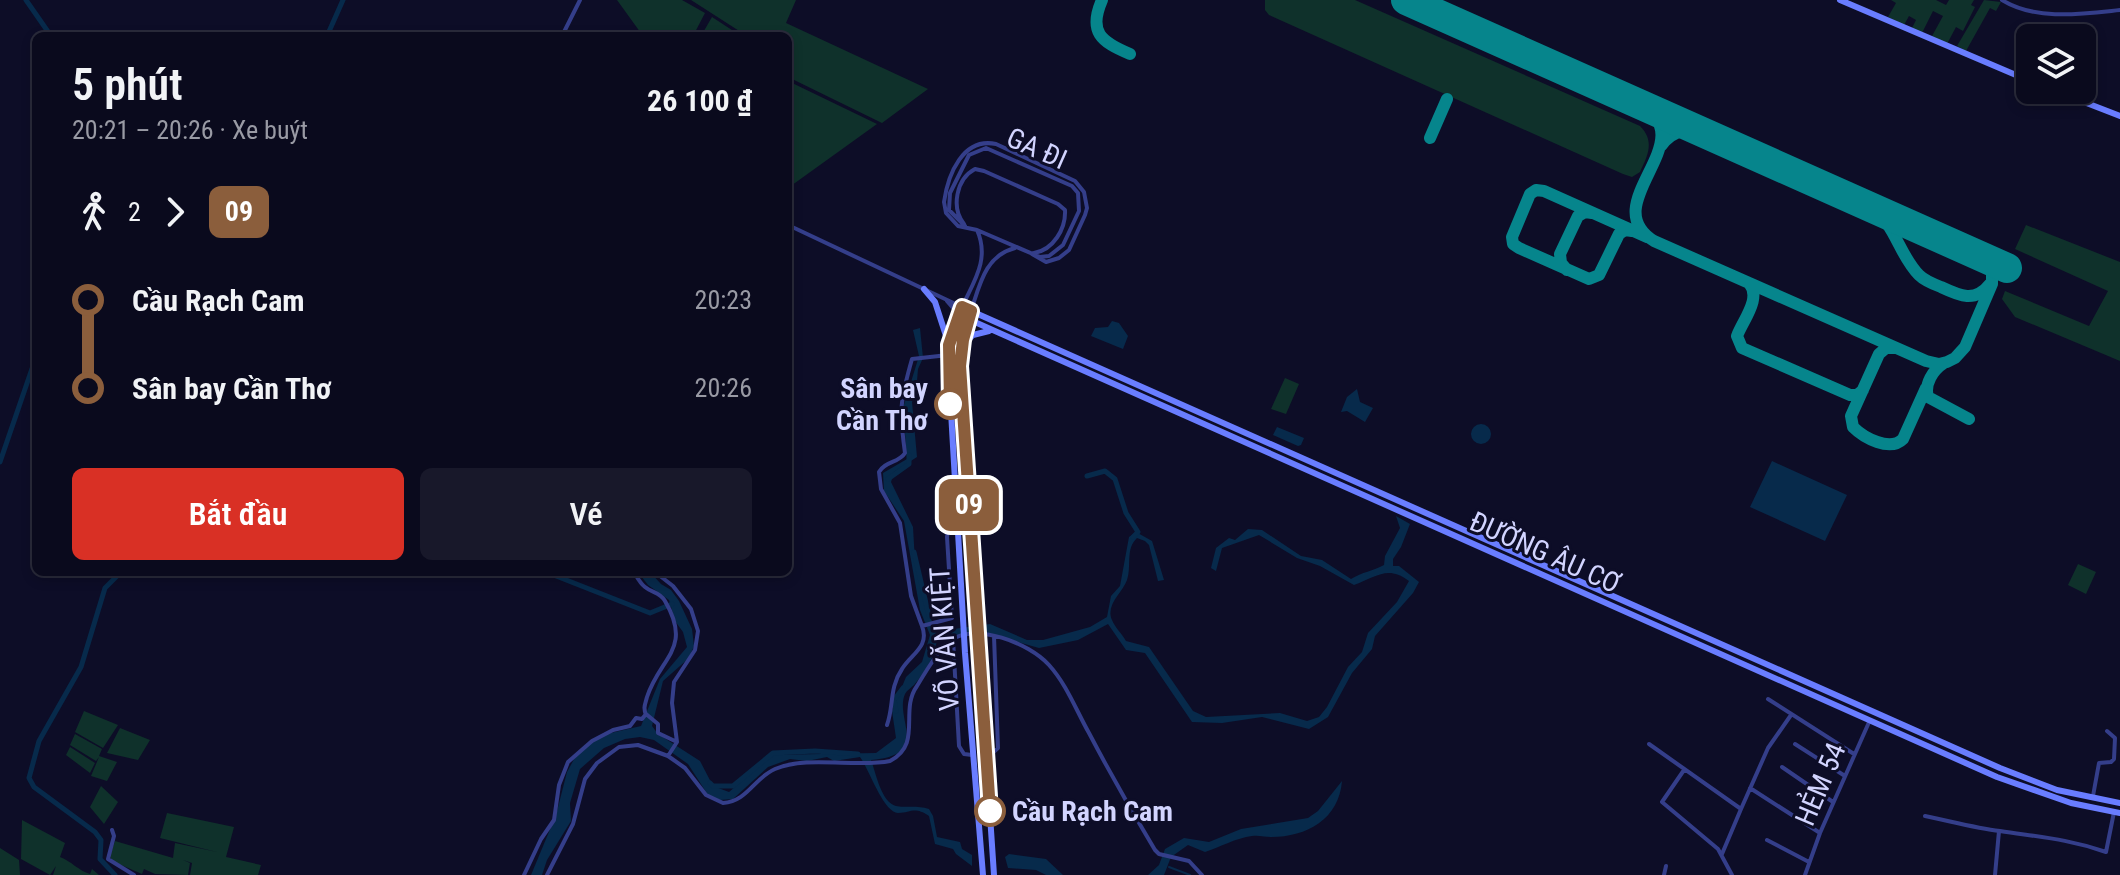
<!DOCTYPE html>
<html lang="vi">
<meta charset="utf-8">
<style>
body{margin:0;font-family:"Roboto Condensed",sans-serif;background:#18182a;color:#f1f3f6;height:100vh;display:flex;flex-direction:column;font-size:30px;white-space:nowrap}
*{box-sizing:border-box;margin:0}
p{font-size:26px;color:#999aa4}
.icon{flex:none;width:44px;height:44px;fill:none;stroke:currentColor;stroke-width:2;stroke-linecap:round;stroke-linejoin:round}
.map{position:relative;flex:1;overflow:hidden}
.sheet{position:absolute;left:32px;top:32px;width:760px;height:544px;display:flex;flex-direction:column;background:#0a0a1d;border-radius:12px;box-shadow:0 4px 12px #0003,0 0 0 2px #2a2b3b}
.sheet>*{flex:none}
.badge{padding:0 16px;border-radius:12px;font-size:28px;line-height:52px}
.fabs{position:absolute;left:2016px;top:24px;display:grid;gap:16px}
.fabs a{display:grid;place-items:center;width:80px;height:80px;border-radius:12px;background:#0a0a1d;box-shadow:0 4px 12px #0003,0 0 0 2px #2a2b3b;font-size:40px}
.map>.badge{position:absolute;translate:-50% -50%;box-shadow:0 0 0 4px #fff}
.legs{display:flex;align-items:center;gap:12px;height:88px;padding:0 40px;font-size:26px}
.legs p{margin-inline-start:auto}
.headline{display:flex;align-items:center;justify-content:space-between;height:136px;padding:0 40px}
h1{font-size:44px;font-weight:600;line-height:60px}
.button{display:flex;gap:16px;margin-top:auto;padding:16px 40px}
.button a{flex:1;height:92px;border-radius:12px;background:#d93025;color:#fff;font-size:32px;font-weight:600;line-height:92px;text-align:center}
.button a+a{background:#18182a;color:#f1f3f6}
ul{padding:0 40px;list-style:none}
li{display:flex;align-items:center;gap:28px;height:88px;font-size:30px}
li i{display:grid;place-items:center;width:12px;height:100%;margin:0 10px;background:currentColor}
li i::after{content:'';width:20px;height:20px;margin:-10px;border:6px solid;border-radius:50%;background:#0a0a1d}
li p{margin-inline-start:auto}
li:first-child i{background:linear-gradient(#0000 50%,currentColor 0)}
li:last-child i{background:linear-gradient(currentColor 50%,#0000 0)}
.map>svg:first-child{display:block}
</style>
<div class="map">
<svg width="2120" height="875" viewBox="0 0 2120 875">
<rect width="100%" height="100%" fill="#0d0d27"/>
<path fill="#0f312b" d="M617,0H682L705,13L693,36H643Z
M691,0H796L786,23L928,89L882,123L788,77V36H747Z
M1265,0H1355L1640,126C1655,141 1648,155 1640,172L1632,177L1623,174L1269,15L1265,10Z
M1891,0H1936L1946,5L1949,0H1974L1971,5L1975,7L1963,31L1956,27L1947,44L1932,36L1943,16L1933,11L1922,33L1912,28L1916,20L1909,16L1904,25L1888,17L1896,3Z
M1984,0L2001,2L1996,11L1990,8L1966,51L1957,46Z
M712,17L741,36H701Z
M788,81L877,124L788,188Z
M2026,225L2120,262V361L2015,317L2002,299L2005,291L2089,326L2108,291L2015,249Z
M1285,378L1299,384L1286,414L1271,409Z
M2078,564L2096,572L2086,594L2068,585Z
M84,711L118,725L103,748L75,732Z
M120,728L150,740L138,760L107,753Z
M75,734L102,749L99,756L117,762L107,781L91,776L99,757L96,761L70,745Z
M70,747L95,763L90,773L66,755Z
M101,786L118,802L104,824L90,807Z
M167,813L234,827L226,857L261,865L258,875H190L192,863L183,860L190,863L188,875L155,874L144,869L142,874L112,861L110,856L115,841L173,858L175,843L217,852L160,838Z
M22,820L65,843L60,857C71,861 79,871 90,874L92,869L99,875H53L56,866L50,875L21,859Z
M0,848L19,860L20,875H0Z"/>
<path fill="#072a4b" d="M1112,321L1119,323L1128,336L1123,349L1091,336L1095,328L1108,327Z
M920,328L923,358L918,369L916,393L912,402L917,457L894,472L891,482L913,527L915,562L923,598L933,624L939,631L990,624L1027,640H1043L1090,627L1107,617L1111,596L1120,586L1129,537L1136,532L1152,541L1164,580L1158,581L1149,545L1145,541L1137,538C1125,549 1132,566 1127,580C1123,592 1105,605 1112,620C1114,626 1122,634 1126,641L1149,647L1193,711L1206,717L1280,713L1307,721L1319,717L1327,707L1348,667L1362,652L1368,633L1397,602L1409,581C1387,565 1377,577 1354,585L1320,566L1297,558L1259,535L1222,548L1216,571L1211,568L1216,548L1229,538L1235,540L1248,529L1262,530L1301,556L1322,560L1351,579C1362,572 1373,571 1384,565L1385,556L1400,528L1396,516L1410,524L1401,547L1393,559V566H1399L1419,582L1413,593L1375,636L1372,649L1352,673L1328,717L1309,729L1262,717L1222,723L1192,722L1145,653L1126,650L1108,624L1078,640L1039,648L989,634L953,635L937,640C934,658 926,671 914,685C911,688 907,690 905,694C894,719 932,755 871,760C876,773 881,802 896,806C906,808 917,805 929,809L933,816L937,837L960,842L962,849L972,855V866L956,854L953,849L935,844L929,816C914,806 911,813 898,813C883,812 869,769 860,757L834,761L827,757L807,761L790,759L768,767L733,799L720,800L708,795L688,764L654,740L640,737L625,739L604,748L580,769L570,803L571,821L547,860L542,875H531L556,815L567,772L578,752L602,735L641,726L660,679L687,647L683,632L675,621L669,600L648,585L638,572H650L661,584L671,590L679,601L692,629L694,646L689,658L663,681L652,726L658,734L700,761L713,786L729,792L764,762L767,755L876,753L896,738L892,711L906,677L922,662L930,635L920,610L904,521L884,491L883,473L907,459L903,408L919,356L913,330Z
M1357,389L1360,402L1373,408L1365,422L1347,411L1341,412L1347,397Z
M1471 434a10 10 0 1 1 20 0a10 10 0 1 1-20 0Z
M1277,427L1304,438L1301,445L1298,446L1273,435Z
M1772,461L1847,495L1825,541L1750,507Z
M1342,781C1339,819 1307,837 1271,837C1265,837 1259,835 1252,836C1236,838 1220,847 1205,852L1188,845L1171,857L1164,875H1148L1159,865L1165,849L1184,838L1209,842L1241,829L1308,818L1318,811Z
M1009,854L1046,859L1063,875H1046L1036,870L1008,868L1005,857Z"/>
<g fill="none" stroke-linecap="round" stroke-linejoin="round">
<path stroke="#072a4b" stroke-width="2" d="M1169,867L1190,875"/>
<path stroke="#072a4b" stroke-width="5" d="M26,0L51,36
M327,36L343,0
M0,462L36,357
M1087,476L1105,471L1115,479L1126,513L1138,532L1133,537
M888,479L909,464V455
M914,552L929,616
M546,572L650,613L672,604
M896,711L894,700L903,688
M710,783L713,786H733L773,753L815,751L858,754
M115,875L100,859L101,840L95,832L34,787L29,778L39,741L81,667L105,588L121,572"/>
<path stroke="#06858c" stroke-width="12" d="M1102,0C1088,32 1101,42 1130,54
M1637,103C1709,139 1593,203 1654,241L1926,361L1939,364L1947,362L1955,358L1965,347L1992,284V261
M1430,138L1447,99
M1661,146C1674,128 1690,128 1710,135
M1868,206C1895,221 1898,254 1919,275C1925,281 1933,284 1941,287C1960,296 1975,303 1990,284
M1632,231L1625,230L1619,234L1599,275L1589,279L1519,248L1513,244L1512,237L1530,194L1536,190L1544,191L1647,237
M1567,270L1561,263L1560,254L1578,216L1585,212L1592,213
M1749,283C1762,298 1743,320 1737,336L1742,348L1850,395H1857L1863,390
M1894,348H1886L1879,354L1851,416L1853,427C1864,438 1890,452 1903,439L1926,388
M1944,363C1933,370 1924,384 1928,397L1969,419"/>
<path stroke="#06858c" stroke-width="30" d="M1406,0L2007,268"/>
<path stroke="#343e8a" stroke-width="4" d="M2002,0C2036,21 2082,14 2120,10
M562,36L580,0
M964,224C951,208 956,179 975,169L984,171L1058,204L1065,210C1066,229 1053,250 1034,253
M788,225L962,307C974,281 990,259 977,230
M965,226L949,210L950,193L969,155L986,148L1072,186L1078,193L1079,211L1063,245L1049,256L1040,257L977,230L958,226L946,213L944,202C948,174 963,137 996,144L1075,181L1084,192L1087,208L1085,215L1069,250L1059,258L1046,262L1032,254
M947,301L959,315
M971,311C980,284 985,256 1015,248
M634,572C637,577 640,583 645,587C652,593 660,592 665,601C693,649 660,657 647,697C645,705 643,707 646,715
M655,572L673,586L691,609L698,631L695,650L674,682L672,703L677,742L668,756
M922,626L911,596L900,523L881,489L879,472C885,461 899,463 905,453C899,410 900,401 912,359L948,355
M953,639L959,746L964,754L972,755
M1768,699L1854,754
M887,725C894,706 889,688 902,669C911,654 930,647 922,626L952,618L947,537L948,530L959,528
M1649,744L1741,809L1768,748L1791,715
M1795,744L1845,776
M987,758L998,748L994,636
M1782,767L1833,802
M1684,770L1662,802L1718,849L1732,875
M1750,788L1820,833
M2093,796L2099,763L2111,762L2114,759L2115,738L2107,731
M1925,816C1950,821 1975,828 2000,831C2039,837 2069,839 2106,852L2114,812
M112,830L114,836L108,859L134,875
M1767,840L1809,862
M1722,854L1741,809
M524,875L541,839L554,820L559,785L568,762L592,741L613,730L630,726L636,718L642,719L646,714L658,724V733L677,742
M547,875L573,824L585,779L597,763L619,747L638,745L668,756L685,768L706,795L723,803C748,801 754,778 775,769C807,755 857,768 890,761C923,744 899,711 917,686C923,676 941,647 949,641C976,622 1029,643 1049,665C1067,685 1076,710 1089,733C1110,773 1132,812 1155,850L1159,854L1189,861L1202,875
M1664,875L1666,866
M1805,875L1820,833L1870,720
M1995,875L1999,831"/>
<path stroke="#697dff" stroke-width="6" d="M1840,0L2030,81
M2053,90L2120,116
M924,289L935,302L949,345
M959,315L1997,777L2071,803L2120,813
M969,318L963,340L960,366L994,875
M962,346L973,335L989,331
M983,875L965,653L949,377V345L962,307L2000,768L2057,790L2120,803"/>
</g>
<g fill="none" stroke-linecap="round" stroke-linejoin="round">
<g stroke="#fff" stroke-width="18">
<path id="line-1" d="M950,404L949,345L962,307L971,311L963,340L960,366L990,811"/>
</g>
<use href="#line-1" stroke="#8b5e3c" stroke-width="12"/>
</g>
<g fill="#fff" stroke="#8b5e3c" stroke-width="4">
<circle cx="950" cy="404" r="14"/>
<circle cx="990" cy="811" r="14"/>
</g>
<g text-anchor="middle" stroke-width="6" stroke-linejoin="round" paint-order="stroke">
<g font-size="28" fill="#d2d4ff" stroke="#0d0d27">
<text transform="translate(1037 148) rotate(24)" y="10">GA ĐI</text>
<text transform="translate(1545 552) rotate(24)" y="10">ĐƯỜNG ÂU CƠ</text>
<text transform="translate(944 639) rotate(-94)" y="10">VÕ VĂN KIỆT</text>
<text transform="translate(1820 784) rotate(-67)" y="10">HẺM 54</text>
</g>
<g font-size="28" font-weight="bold" fill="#d2d4ff" stroke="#0d0d27" text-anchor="end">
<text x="928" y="398">Sân bay<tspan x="928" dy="32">Cần Thơ</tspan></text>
<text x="1012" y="821" text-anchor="start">Cầu Rạch Cam</text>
</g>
</g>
</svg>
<div class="fabs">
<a><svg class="icon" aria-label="layers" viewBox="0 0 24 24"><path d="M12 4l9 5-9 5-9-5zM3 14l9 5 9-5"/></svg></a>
</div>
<b class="badge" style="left:969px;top:505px;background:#8b5e3c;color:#fff">09</b>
<section class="sheet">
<div class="headline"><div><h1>5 phút</h1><p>20:21 – 20:26 · Xe buýt</p></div><b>26 100 ₫</b></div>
<div class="legs"><svg class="icon" aria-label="walk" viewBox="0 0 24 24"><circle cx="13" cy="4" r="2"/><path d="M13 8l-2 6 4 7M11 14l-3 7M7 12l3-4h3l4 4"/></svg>2<svg class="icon" aria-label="forward" viewBox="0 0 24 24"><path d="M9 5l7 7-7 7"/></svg><b class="badge" style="background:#8b5e3c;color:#fff">09</b></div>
<ul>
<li><i style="color:#8b5e3c"></i><b>Cầu Rạch Cam</b><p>20:23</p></li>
<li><i style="color:#8b5e3c"></i><b>Sân bay Cần Thơ</b><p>20:26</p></li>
</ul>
<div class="button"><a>Bắt đầu</a><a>Vé</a></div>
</section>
</div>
